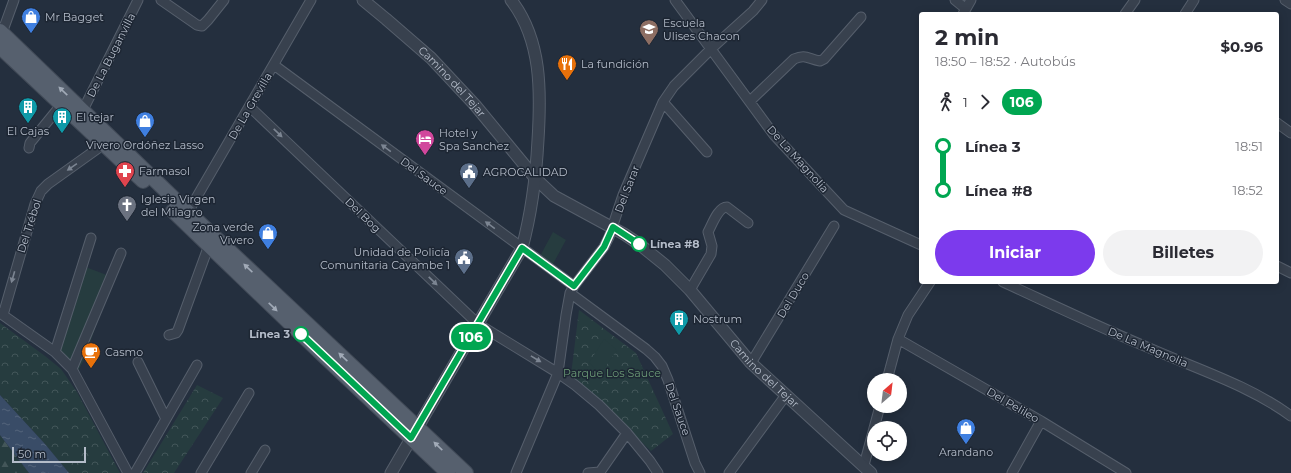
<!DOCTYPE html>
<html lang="es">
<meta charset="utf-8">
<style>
body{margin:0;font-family:Montserrat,sans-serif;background:#f2f2f3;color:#2b2b33;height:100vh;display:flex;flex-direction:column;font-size:15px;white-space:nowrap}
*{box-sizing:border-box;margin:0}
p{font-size:13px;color:#7c7c81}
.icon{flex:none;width:22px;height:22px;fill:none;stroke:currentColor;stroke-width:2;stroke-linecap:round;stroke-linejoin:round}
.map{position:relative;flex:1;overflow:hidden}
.panel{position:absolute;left:919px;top:12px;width:360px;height:272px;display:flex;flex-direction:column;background:#fff;border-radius:4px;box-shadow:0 2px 10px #0003}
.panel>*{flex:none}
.badge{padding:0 8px;border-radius:13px;font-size:14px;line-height:26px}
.needle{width:26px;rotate:28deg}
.fabs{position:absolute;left:867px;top:373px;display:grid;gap:8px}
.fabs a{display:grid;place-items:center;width:40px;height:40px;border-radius:50%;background:#fff;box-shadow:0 2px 10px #0003;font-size:20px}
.scale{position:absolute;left:12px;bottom:10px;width:74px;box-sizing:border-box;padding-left:4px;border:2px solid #b4bcc9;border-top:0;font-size:11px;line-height:14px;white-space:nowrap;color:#b4bcc9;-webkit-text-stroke:3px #1d2633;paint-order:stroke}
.map>.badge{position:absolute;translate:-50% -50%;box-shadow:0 0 0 2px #fff}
.legs{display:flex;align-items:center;gap:6px;height:44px;padding:0 16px;font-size:13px}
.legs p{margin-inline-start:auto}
.summary{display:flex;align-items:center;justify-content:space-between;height:68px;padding:0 16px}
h1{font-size:22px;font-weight:700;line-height:30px}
.cta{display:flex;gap:8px;margin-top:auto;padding:8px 16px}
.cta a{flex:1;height:46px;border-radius:24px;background:#7c3aed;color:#fff;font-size:16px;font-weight:700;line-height:46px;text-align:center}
.cta a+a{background:#f2f2f3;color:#2b2b33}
ul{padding:0 16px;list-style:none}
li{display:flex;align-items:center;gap:14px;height:44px;font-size:15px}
li i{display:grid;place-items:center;width:6px;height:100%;margin:0 5px;background:currentColor}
li i::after{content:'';width:10px;height:10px;margin:-5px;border:3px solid;border-radius:50%;background:#fff}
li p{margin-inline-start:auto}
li:first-child i{background:linear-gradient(#0000 50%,currentColor 0)}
li:last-child i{background:linear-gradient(currentColor 50%,#0000 0)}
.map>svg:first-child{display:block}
</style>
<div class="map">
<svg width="1291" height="473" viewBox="0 0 1291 473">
<defs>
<pattern id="forest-firs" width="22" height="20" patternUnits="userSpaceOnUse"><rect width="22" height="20" fill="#263c3f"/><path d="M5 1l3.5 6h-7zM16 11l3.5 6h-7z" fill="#435659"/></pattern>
<pattern id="park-crowns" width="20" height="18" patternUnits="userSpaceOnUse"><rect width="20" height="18" fill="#263c3f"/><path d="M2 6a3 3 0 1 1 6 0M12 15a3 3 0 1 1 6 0" fill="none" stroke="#435659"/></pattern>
<pattern id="water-ripples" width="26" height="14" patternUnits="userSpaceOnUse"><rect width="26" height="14" fill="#394c67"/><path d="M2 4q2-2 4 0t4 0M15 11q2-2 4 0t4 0" fill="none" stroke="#53647b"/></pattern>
</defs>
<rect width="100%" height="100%" fill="#242f3e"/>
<path fill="url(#forest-firs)" d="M0,435L29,473H0Z"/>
<path fill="url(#park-crowns)" d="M579,310L636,353L673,434L651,451L571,375Z
M0,323L45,356L61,369L77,392L120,473H69L45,444L0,395Z
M197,385L223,398L174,473H143Z"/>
<path fill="#263c3f" d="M553,232L566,240L553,264L540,256Z
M83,266L112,277L85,358L78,371L57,346Z
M604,339L617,350L601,373L589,363Z"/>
<path fill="url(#water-ripples)" d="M0,395L45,444L69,473H29L0,435Z"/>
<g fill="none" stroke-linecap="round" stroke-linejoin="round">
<g stroke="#565f6c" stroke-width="11">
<path id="minor" d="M161,0L197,25L202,26L208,20L224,0
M675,0L774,135L844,210L921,245
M955,0L966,9
M1285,0L1291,4
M963,14L971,0
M1125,14L1135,0
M1185,14L1194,0
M2,33L14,0
M274,65L574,286
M750,101L794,59C806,54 808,59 820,61L824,59L861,17
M663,102L707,152
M250,107L478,324L558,373L575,385L599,405L627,433L650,461L658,473
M83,110L138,0
M1277,123L1291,133
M29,148L30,143L61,105
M188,212L311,0
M1277,266L1291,273
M1003,282C1053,305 1103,329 1154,350C1200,370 1250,386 1291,416
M690,290L711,254L712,246L708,232C712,225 718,207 727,207L748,223
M570,293L646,349L655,357L662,366L668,380L695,463L700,473
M0,313L55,352L72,369L128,473
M3,315L35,204L41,191L48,184L104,144
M169,335L176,333L178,330L209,245
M898,339L1041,421L1126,473
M55,352L91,238
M138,362L166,419
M751,363L834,226
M72,369L121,253
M887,380L898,339L908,315L930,282
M864,465L880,406
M135,473L197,365
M201,473L249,393
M251,473L265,450
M516,473L558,373L566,315L570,293L574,286L604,247L609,237L623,195L663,102L674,86L711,49L753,11L762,0
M588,473L600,472L627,433
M729,473L786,395
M1012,473L1041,421"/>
</g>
<g stroke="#565f6c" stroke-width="13">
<g id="tertiary">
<path id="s1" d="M363,0L386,19L431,58L475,105L536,179L554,196L624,234L639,244L665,265L690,290L751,363L871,473"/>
<path d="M391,473L522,248C532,211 536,178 538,140C541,92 542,40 511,0"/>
</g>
</g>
<g stroke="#414a57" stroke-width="16">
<path id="primary" d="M0,31L188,212L466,473
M0,47L143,181
M173,211L324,356L448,473"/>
</g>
<use href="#minor" stroke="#38414e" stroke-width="9"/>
<use href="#tertiary" stroke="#38414e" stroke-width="11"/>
<use href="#primary" stroke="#56606e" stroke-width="14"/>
</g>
<defs><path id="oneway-solid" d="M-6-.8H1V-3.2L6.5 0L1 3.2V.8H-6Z"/></defs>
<g fill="#a1aab7">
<use href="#oneway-solid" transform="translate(63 91) rotate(-136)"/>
<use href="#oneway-solid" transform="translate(248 268) rotate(-137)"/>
<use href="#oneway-solid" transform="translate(273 307) rotate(44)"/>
<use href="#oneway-solid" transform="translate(343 357) rotate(-137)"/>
<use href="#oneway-solid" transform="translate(438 446) rotate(-136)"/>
</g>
<g fill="#7c8592">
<use href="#oneway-solid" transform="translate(278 133) rotate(44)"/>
<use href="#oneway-solid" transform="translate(386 148) rotate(-144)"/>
<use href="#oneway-solid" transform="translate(72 167) rotate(145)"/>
<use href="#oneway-solid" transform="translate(490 225) rotate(-144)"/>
<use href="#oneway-solid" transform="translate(13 277) rotate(106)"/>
<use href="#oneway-solid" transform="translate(433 281) rotate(44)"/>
<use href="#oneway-solid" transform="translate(536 359) rotate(31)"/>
</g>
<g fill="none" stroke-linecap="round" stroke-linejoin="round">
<g stroke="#fff" stroke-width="9">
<path id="line-1" d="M301,334L411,438L522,248L574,286L604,247L613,227L639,244"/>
</g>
<use href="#line-1" stroke="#00a651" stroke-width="6"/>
</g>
<defs>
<g id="shop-pin" transform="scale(1)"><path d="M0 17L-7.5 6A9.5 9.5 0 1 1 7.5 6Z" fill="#3f7fe0" stroke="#1d2633"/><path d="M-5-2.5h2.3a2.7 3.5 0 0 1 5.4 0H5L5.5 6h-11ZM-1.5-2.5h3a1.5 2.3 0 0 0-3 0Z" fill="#fff"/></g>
<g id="school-pin" transform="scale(1)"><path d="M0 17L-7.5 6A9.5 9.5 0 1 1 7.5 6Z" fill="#8d6e63" stroke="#1d2633"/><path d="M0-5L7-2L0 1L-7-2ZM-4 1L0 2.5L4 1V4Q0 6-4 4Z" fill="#fff"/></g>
<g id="restaurant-pin" transform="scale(1)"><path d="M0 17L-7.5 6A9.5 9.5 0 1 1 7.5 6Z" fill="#e8710a" stroke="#1d2633"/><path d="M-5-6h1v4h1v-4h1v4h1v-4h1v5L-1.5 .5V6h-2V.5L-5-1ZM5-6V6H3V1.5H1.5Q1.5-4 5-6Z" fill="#fff"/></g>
<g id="building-pin" transform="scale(1)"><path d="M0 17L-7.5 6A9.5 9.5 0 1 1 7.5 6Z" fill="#0f9aa8" stroke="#1d2633"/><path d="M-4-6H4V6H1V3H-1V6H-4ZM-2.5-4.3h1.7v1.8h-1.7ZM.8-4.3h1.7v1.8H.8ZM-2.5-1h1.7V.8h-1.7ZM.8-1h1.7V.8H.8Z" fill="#fff"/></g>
<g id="hotel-pin" transform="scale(1)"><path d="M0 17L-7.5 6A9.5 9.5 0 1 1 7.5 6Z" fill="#d1479c" stroke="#1d2633"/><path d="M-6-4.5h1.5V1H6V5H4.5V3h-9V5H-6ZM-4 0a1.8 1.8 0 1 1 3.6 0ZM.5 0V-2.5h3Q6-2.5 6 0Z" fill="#fff"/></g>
<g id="pharmacy-pin" transform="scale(1)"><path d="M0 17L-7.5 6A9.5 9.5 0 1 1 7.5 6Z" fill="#e0444e" stroke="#1d2633"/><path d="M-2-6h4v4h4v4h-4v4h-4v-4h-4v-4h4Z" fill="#fff"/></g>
<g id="civic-pin" transform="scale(1)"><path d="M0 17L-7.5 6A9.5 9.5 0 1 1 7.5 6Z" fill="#5c6f8a" stroke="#1d2633"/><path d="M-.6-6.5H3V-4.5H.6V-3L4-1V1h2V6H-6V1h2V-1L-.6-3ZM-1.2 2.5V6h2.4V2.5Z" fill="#fff"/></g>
<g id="church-pin" transform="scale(1)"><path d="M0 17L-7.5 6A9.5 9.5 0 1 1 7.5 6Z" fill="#6b7280" stroke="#1d2633"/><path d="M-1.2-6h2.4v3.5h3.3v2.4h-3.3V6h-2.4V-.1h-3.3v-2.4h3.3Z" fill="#fff"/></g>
<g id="cafe-pin" transform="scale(1)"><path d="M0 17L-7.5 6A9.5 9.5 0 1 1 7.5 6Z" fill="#e8710a" stroke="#1d2633"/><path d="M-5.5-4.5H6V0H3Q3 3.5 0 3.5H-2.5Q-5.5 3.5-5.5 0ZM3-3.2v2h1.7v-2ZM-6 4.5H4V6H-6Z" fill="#fff"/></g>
</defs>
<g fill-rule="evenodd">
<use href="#shop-pin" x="31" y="17"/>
<use href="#school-pin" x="649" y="29"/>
<use href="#restaurant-pin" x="567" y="64"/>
<use href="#building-pin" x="28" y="107"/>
<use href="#building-pin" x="62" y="117"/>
<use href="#shop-pin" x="145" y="121"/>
<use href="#hotel-pin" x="425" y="139"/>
<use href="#pharmacy-pin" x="125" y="171"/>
<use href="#civic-pin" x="469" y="172"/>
<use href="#church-pin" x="127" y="205"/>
<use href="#shop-pin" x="268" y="233"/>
<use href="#civic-pin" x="464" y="258"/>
<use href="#building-pin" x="679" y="319"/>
<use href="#cafe-pin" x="91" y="352"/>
<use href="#shop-pin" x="966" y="428"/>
</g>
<g fill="#fff" stroke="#00a651" stroke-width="2">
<circle cx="639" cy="244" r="7"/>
<circle cx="301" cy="334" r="7"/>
</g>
<g text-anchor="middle" stroke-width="3" stroke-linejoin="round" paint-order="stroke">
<g font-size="11" fill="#b4bcc9" stroke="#1d2633" text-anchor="start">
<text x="45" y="21">Mr Bagget</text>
<text x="663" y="27">Escuela<tspan x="663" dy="13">Ulises Chacon</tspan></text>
<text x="581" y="68">La fundición</text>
<text x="76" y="121">El tejar</text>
<text x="28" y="135" text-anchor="middle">El Cajas</text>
<text x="439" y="137">Hotel y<tspan x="439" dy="13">Spa Sanchez</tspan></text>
<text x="145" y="149" text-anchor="middle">Vivero Ordóñez Lasso</text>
<text x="139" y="175">Farmasol</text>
<text x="483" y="176">AGROCALIDAD</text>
<text x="141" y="203">Iglesia Virgen<tspan x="141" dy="13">del Milagro</tspan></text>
<text x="254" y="231" text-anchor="end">Zona verde<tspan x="254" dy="13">Vivero</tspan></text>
<text x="450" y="256" text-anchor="end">Unidad de Policía<tspan x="450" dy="13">Comunitaria Cayambe 1</tspan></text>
<text x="693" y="323">Nostrum</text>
<text x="105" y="356">Casmo</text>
<text x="966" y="456" text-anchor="middle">Arandano</text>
</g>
<g font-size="11" fill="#b4bcc9" stroke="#1d2633">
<text transform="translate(111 55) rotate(-63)" y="4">De La Buganvilla</text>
<text dy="4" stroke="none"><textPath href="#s1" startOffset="121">Camino del Tejar</textPath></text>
<text transform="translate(250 106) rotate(-60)" y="4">De La Grevilla</text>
<text transform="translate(798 159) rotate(48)" y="4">De La Magnolia</text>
<text transform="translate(424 176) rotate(36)" y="4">Del Sauce</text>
<text transform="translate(627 189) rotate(-69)" y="4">Del Sarar</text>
<text transform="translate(363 215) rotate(44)" y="4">Del Bog</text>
<text transform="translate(29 226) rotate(-72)" y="4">Del Trébol</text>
<text transform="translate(793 295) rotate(-59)" y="4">Del Duco</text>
<text transform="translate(1148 347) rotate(23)" y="4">De La Magnolia</text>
<text dy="4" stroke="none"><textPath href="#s1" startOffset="553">Camino del Tejar</textPath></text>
<text transform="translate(1013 405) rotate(30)" y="4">Del Pelileo</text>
<text transform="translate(678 409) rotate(71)" y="4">Del Sauce</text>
</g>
<g font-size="11" font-weight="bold" fill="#b4bcc9" stroke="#1d2633" text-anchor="start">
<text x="650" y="248">Línea #8</text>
<text x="290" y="338" text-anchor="end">Línea 3</text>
</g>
<g font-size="11" fill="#6b9a76" stroke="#1d2633">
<text x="612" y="377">Parque Los Sauce</text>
</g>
</g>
</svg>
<div class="fabs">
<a><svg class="needle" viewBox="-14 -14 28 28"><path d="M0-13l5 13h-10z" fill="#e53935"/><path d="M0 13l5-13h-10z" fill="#7c7c81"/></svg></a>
<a><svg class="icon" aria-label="locate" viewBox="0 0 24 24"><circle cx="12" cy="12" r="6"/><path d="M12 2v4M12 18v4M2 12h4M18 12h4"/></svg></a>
</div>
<div class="scale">50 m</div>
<b class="badge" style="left:471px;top:337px;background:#00a651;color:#fff">106</b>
<section class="panel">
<div class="summary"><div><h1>2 min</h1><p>18:50 – 18:52 · Autobús</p></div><b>$0.96</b></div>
<div class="legs"><svg class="icon" aria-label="walk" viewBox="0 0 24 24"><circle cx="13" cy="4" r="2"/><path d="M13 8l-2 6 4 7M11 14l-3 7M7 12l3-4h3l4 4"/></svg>1<svg class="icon" aria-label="forward" viewBox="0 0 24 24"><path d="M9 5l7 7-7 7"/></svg><b class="badge" style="background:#00a651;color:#fff">106</b></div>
<ul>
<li><i style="color:#00a651"></i><b>Línea 3</b><p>18:51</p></li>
<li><i style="color:#00a651"></i><b>Línea #8</b><p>18:52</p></li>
</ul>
<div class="cta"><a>Iniciar</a><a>Billetes</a></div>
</section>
</div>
